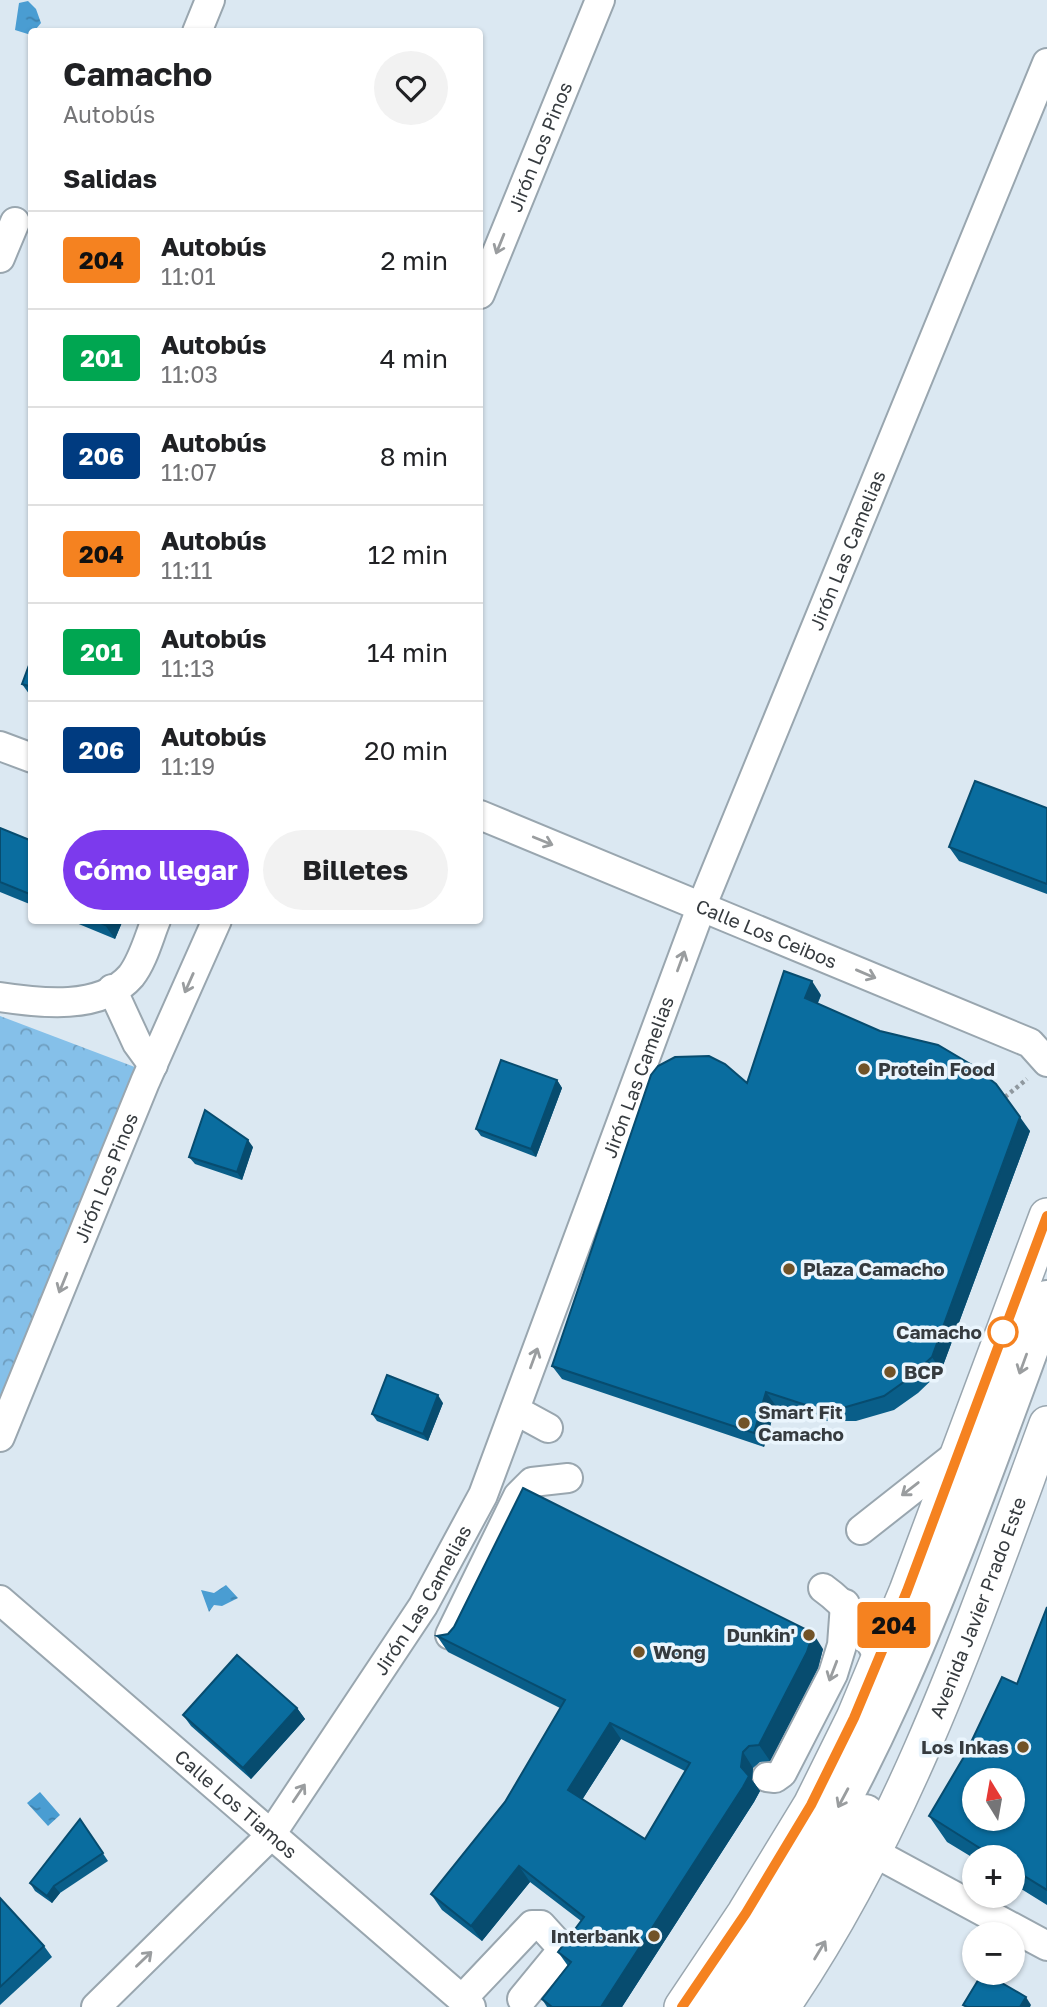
<!DOCTYPE html>
<html lang="es">
<meta charset="utf-8">
<style>
body{margin:0;font-family:"Golos Text",sans-serif;background:#f2f2f2;color:#202124;height:100vh;display:flex;flex-direction:column;font-size:26px;white-space:nowrap}
*{box-sizing:border-box;margin:0}
p{font-size:23px;color:#757577}
.icon{flex:none;width:38px;height:38px;fill:none;stroke:currentColor;stroke-width:2;stroke-linecap:round;stroke-linejoin:round}
.map{position:relative;flex:1;overflow:hidden}
.side{position:absolute;left:28px;top:28px;width:455px;height:896px;display:flex;flex-direction:column;background:#fff;border-radius:7px;box-shadow:0 2px 5px #0004}
.side>*{flex:none}
.badge{padding:0 14px;border-radius:5px;font-size:24px;line-height:46px}
.needle{width:46px;rotate:349deg}
.tools{position:absolute;left:962px;top:1768px;display:grid;gap:14px}
.tools a{display:grid;place-items:center;width:63px;height:63px;border-radius:50%;background:#fff;box-shadow:0 2px 5px #0004;font-size:35px}
.map>.badge{position:absolute;translate:-50% -50%;box-shadow:0 0 0 4px #fff}
h2{padding:0 35px;font-size:26px;line-height:63px}
.round{display:grid;place-items:center;flex:none;width:74px;height:74px;border-radius:37px;background:#f2f2f2}
.overview{display:flex;align-items:center;justify-content:space-between;height:119px;padding:0 35px}
h1{font-size:33px;font-weight:700;line-height:52px}
.cta{display:flex;gap:14px;margin-top:auto;padding:14px 35px}
.cta a{flex:1;height:80px;border-radius:42px;background:#7c3aed;color:#fff;font-size:28px;font-weight:700;line-height:80px;text-align:center}
.cta a+a{background:#f2f2f2;color:#202124}
ul{padding:0;list-style:none}
li{display:flex;align-items:center;gap:21px;height:98px;padding:0 35px;border-top:2px solid #e0e0e0}
li div{flex:1}
li b{display:block;font-size:26px}
li em{font-style:normal}
li .badge{min-width:77px;font-weight:700;text-align:center}
.map>svg:first-child{display:block}
</style>
<div class="map">
<svg width="1047" height="2007" viewBox="0 0 1047 2007">
<defs>
<pattern id="forest-crowns" width="20" height="18" patternUnits="userSpaceOnUse" patternTransform="scale(1.75)"><rect width="20" height="18" fill="#85c0e9"/><path d="M2 6a3 3 0 1 1 6 0M12 15a3 3 0 1 1 6 0" fill="none" stroke="#6e9dbe"/></pattern>
<pattern id="water-ripples" width="26" height="14" patternUnits="userSpaceOnUse" patternTransform="scale(1.75)"><rect width="26" height="14" fill="#4a9dd2"/><path d="M2 4q2-2 4 0t4 0M15 11q2-2 4 0t4 0" fill="none" stroke="#3e81ac"/></pattern>
</defs>
<rect width="100%" height="100%" fill="#dbe8f2"/>
<path fill="url(#forest-crowns)" d="M0,1016L140,1069L0,1409Z"/>
<path fill="url(#water-ripples)" d="M28,1L36,9L41,23L31,35L15,30L19,3Z
M226,1585L238,1598L222,1606L214,1605L209,1612L201,1590L214,1593Z
M40,1792L60,1815L48,1826L27,1803Z"/>
<g fill="none" stroke-linecap="round" stroke-linejoin="round">
<g stroke="#99a6af" stroke-width="32">
<g id="minor">
<path d="M197,32L210,0"/>
<path d="M0,258L15,222"/>
<path id="s1" d="M480,294L600,0"/>
<path d="M0,746L32,758"/>
<path id="s2" d="M480,815L1030,1043L1047,1062"/>
<path d="M112,989L137,1043L153,1065"/>
<path d="M0,997C39,1003 101,1011 131,976C143,961 149,937 156,920"/>
<path d="M515,1410L548,1428"/>
<path id="s3" d="M0,1437L145,1082L217,920"/>
<path d="M861,1530L960,1452"/>
<path d="M823,1588C851,1608 864,1630 880,1659"/>
<path id="s4" d="M0,1600L471,2007"/>
<path d="M450,1635L518,1496L532,1482L568,1478"/>
<path d="M767,1777L775,1778L782,1773L833,1674L842,1645L845,1604"/>
<path d="M875,1853L1047,1946"/>
<path d="M462,1999L532,1925H541L561,1947L559,1954L522,1999"/>
<path id="s5" d="M96,2007L270,1836L423,1606L483,1495L702,905L1047,63"/>
</g>
</g>
<g stroke="#99a6af" stroke-width="38">
<g id="major">
<path d="M682,2007L745,1913L811,1805L854,1718L907,1591L1047,1216"/>
<path id="s6" d="M782,2007C904,1829 973,1625 1047,1424"/>
</g>
</g>
<g stroke="#99a6af" stroke-width="42">
<path id="highway" d="M711,2007C872,1797 956,1545 1047,1300
M749,2007L793,1939L865,1814"/>
</g>
<path stroke="#8f989f" stroke-width="4.5" stroke-dasharray="3.5 3.5" stroke-linecap="butt" d="M1005,1097L1027,1079"/>
<use href="#minor" stroke="#fff" stroke-width="28"/>
<use href="#major" stroke="#fff" stroke-width="35"/>
<use href="#highway" stroke="#fff" stroke-width="38"/>
</g>
<path fill="#095e89" fill-rule="evenodd" d="M32,657V698L22,684Z
M1047,808V894L959,861L949,847Z
M0,828L32,841V905L0,892Z
M69,920H123L115,939Z
M821,995L818,1003L1030,1131L941,1371L918,1393L894,1410L856,1421H822L776,1406L764,1447L562,1379L552,1366L747,1083Z
M557,1080L562,1088L536,1157L481,1136L476,1129Z
M253,1147L242,1180L195,1164L189,1157Z
M443,1403L428,1441L377,1421L372,1414Z
M1047,1607V1905L1013,1884V1857H975V1859L947,1842L929,1816L1017,1684Z
M437,1636L823,1649L818,1668L770,1761L760,1762L753,1768L752,1780L760,1791L754,1802L622,2007H547L542,1999L568,1966L558,1952L581,1921L530,1882L482,1941L442,1910L431,1894L505,1802L560,1708L448,1652ZM621,1739L685,1771L645,1839L582,1800Z
M297,1708L305,1719L251,1779L191,1726L183,1715Z
M80,1819L108,1861L60,1893L52,1903L35,1891L30,1883Z
M0,1898L44,1946L52,1957L0,2005Z"/>
<path fill="#074c6f" d="M107,920H123L115,939L105,925Z
M812,981L821,995L814,1011L805,998Z
M557,1080L562,1088L536,1157L531,1149Z
M1020,1117L1030,1131L941,1371L932,1357Z
M248,1140L253,1147L242,1180L237,1172Z
M766,1392L776,1406L764,1447L754,1433Z
M438,1395L443,1403L428,1441L423,1434Z
M813,1633L823,1649L818,1668L770,1761L759,1745Z
M297,1708L305,1719L251,1779L243,1768Z
M610,1723L621,1739L578,1806L568,1790Z
M743,1752L753,1768L752,1780L760,1791L754,1802L622,2007H602L741,1767Z
M519,1866L530,1882L482,1941L471,1926Z
M54,1886L60,1893L52,1903L47,1896Z
M1026,1997L1031,2005L1030,2007H1020Z"/>
<path fill="#0a6d9f" stroke="#074c6f" stroke-width="2" fill-rule="evenodd" d="M32,657V687L22,684Z
M975,781L1047,808V884L949,847Z
M0,828L32,841V895L0,882Z
M94,920H107L105,925Z
M784,971L812,981L805,998L880,1031L938,1045L972,1065L996,1084L1020,1117L932,1357L908,1379L884,1396L846,1407H812L766,1392L754,1433L552,1366L651,1075L658,1066L675,1057L709,1056L725,1064L747,1083Z
M501,1060L557,1080L531,1149L476,1129Z
M205,1110L248,1140L237,1172L189,1157Z
M387,1375L438,1395L423,1434L372,1414Z
M523,1488L813,1633L807,1652L759,1745L749,1746L743,1752L741,1767L749,1776L743,1787L601,2007H552L542,1999L571,1962L558,1952L584,1917L519,1866L471,1926L431,1894L505,1802L565,1700L437,1636L448,1634L454,1627ZM610,1723L690,1763L645,1839L568,1790Z
M1047,1607V1890L1013,1869V1857H994L929,1816L965,1755L1002,1677L1017,1684ZM975,1780H1013V1818H975Z
M237,1655L297,1708L243,1768L183,1715Z
M80,1819L103,1853L54,1886L47,1896L30,1883Z
M0,1898L44,1946L0,1987Z
M983,1972L1026,1997L1020,2007H967L963,2005Z"/>
<defs><path id="oneway-shaft" d="M-6 0H5M1.5-3L5.5 0L1.5 3" fill="none" stroke-width="1.6" stroke-linecap="round" stroke-linejoin="round" transform="scale(1.75)"/></defs>
<g stroke="#9a9d9f">
<use href="#oneway-shaft" transform="translate(500 244) rotate(112)"/>
<use href="#oneway-shaft" transform="translate(543 841) rotate(22)"/>
<use href="#oneway-shaft" transform="translate(681 961) rotate(-70)"/>
<use href="#oneway-shaft" transform="translate(866 974) rotate(23)"/>
<use href="#oneway-shaft" transform="translate(189 983) rotate(114)"/>
<use href="#oneway-shaft" transform="translate(63 1283) rotate(112)"/>
<use href="#oneway-shaft" transform="translate(534 1358) rotate(-70)"/>
<use href="#oneway-shaft" transform="translate(1023 1364) rotate(110)"/>
<use href="#oneway-shaft" transform="translate(910 1489) rotate(142)"/>
<use href="#oneway-shaft" transform="translate(833 1671) rotate(111)"/>
<use href="#oneway-shaft" transform="translate(299 1793) rotate(-56)"/>
<use href="#oneway-shaft" transform="translate(843 1798) rotate(118)"/>
<use href="#oneway-shaft" transform="translate(820 1950) rotate(-59)"/>
<use href="#oneway-shaft" transform="translate(144 1959) rotate(-44)"/>
</g>
<g fill="none" stroke-linecap="round" stroke-linejoin="round">
<g stroke="#fff" stroke-width="16">
<path id="line" d="M682,2007L746,1913L811,1805L854,1718L907,1591L1047,1216"/>
</g>
<use href="#line" stroke="#f58220" stroke-width="10"/>
</g>
<g fill="#715328" stroke="#eaf5fd" stroke-width="2.5">
<circle cx="864" cy="1069" r="7"/>
<circle cx="789" cy="1269" r="7"/>
<circle cx="890" cy="1372" r="7"/>
<circle cx="744" cy="1423" r="7"/>
<circle cx="809" cy="1635" r="7"/>
<circle cx="639" cy="1652" r="7"/>
<circle cx="1023" cy="1747" r="7"/>
<circle cx="654" cy="1936" r="7"/>
</g>
<circle fill="#fff" stroke="#f58220" stroke-width="3.5" cx="1003" cy="1332" r="14"/>
<g text-anchor="middle" stroke-width="7" stroke-linejoin="round" paint-order="stroke">
<g font-size="19" fill="#363b3f" stroke="#eaf5fd">
<text dy="7" stroke="none"><textPath href="#s1" startOffset="159">Jirón Los Pinos</textPath></text>
<text dy="7" stroke="none"><textPath href="#s5" startOffset="1659">Jirón Las Camelias</textPath></text>
<text dy="7" stroke="none"><textPath href="#s2" startOffset="310">Calle Los Ceibos</textPath></text>
<text dy="7" stroke="none"><textPath href="#s5" startOffset="1092">Jirón Las Camelias</textPath></text>
<text dy="7" stroke="none"><textPath href="#s3" startOffset="280">Jirón Los Pinos</textPath></text>
<text dy="7" stroke="none"><textPath href="#s5" startOffset="525">Jirón Las Camelias</textPath></text>
<text dy="7" stroke="none"><textPath href="#s6" startOffset="446">Avenida Javier Prado Este</textPath></text>
<text dy="7" stroke="none"><textPath href="#s4" startOffset="312">Calle Los Tiamos</textPath></text>
</g>
<g font-size="19" font-weight="bold" fill="#363b3f" stroke="#eaf5fd" text-anchor="start">
<text x="878" y="1076">Protein Food</text>
<text x="803" y="1276">Plaza Camacho</text>
<text x="904" y="1379">BCP</text>
<text x="758" y="1419">Smart Fit<tspan x="758" dy="22">Camacho</tspan></text>
<text x="795" y="1642" text-anchor="end">Dunkin'</text>
<text x="653" y="1659">Wong</text>
<text x="1009" y="1754" text-anchor="end">Los Inkas</text>
<text x="640" y="1943" text-anchor="end">Interbank</text>
</g>
<g font-size="19" font-weight="bold" fill="#363b3f" stroke="#eaf5fd" text-anchor="end">
<text x="982" y="1339">Camacho</text>
</g>
</g>
</svg>
<div class="tools">
<a><svg class="needle" viewBox="-14 -14 28 28"><path d="M0-13l5 13h-10z" fill="#e53935"/><path d="M0 13l5-13h-10z" fill="#757577"/></svg></a>
<a>+</a>
<a>−</a>
</div>
<b class="badge" style="left:894px;top:1625px;background:#f58220;color:#111">204</b>
<section class="side">
<div class="overview"><div><h1>Camacho</h1><p>Autobús</p></div><a class="round"><svg class="icon" aria-label="heart" viewBox="0 0 24 24"><path d="M12 20l-8-8c-3-5 5-10 8-4 3-6 11-1 8 4z"/></svg></a></div>
<h2>Salidas</h2>
<ul>
<li><span class="badge" style="background:#f58220;color:#111">204</span><div><b>Autobús</b><p>11:01</p></div><em>2 min</em></li>
<li><span class="badge" style="background:#00a651;color:#fff">201</span><div><b>Autobús</b><p>11:03</p></div><em>4 min</em></li>
<li><span class="badge" style="background:#003b80;color:#fff">206</span><div><b>Autobús</b><p>11:07</p></div><em>8 min</em></li>
<li><span class="badge" style="background:#f58220;color:#111">204</span><div><b>Autobús</b><p>11:11</p></div><em>12 min</em></li>
<li><span class="badge" style="background:#00a651;color:#fff">201</span><div><b>Autobús</b><p>11:13</p></div><em>14 min</em></li>
<li><span class="badge" style="background:#003b80;color:#fff">206</span><div><b>Autobús</b><p>11:19</p></div><em>20 min</em></li>
</ul>
<div class="cta"><a>Cómo llegar</a><a>Billetes</a></div>
</section>
</div>
